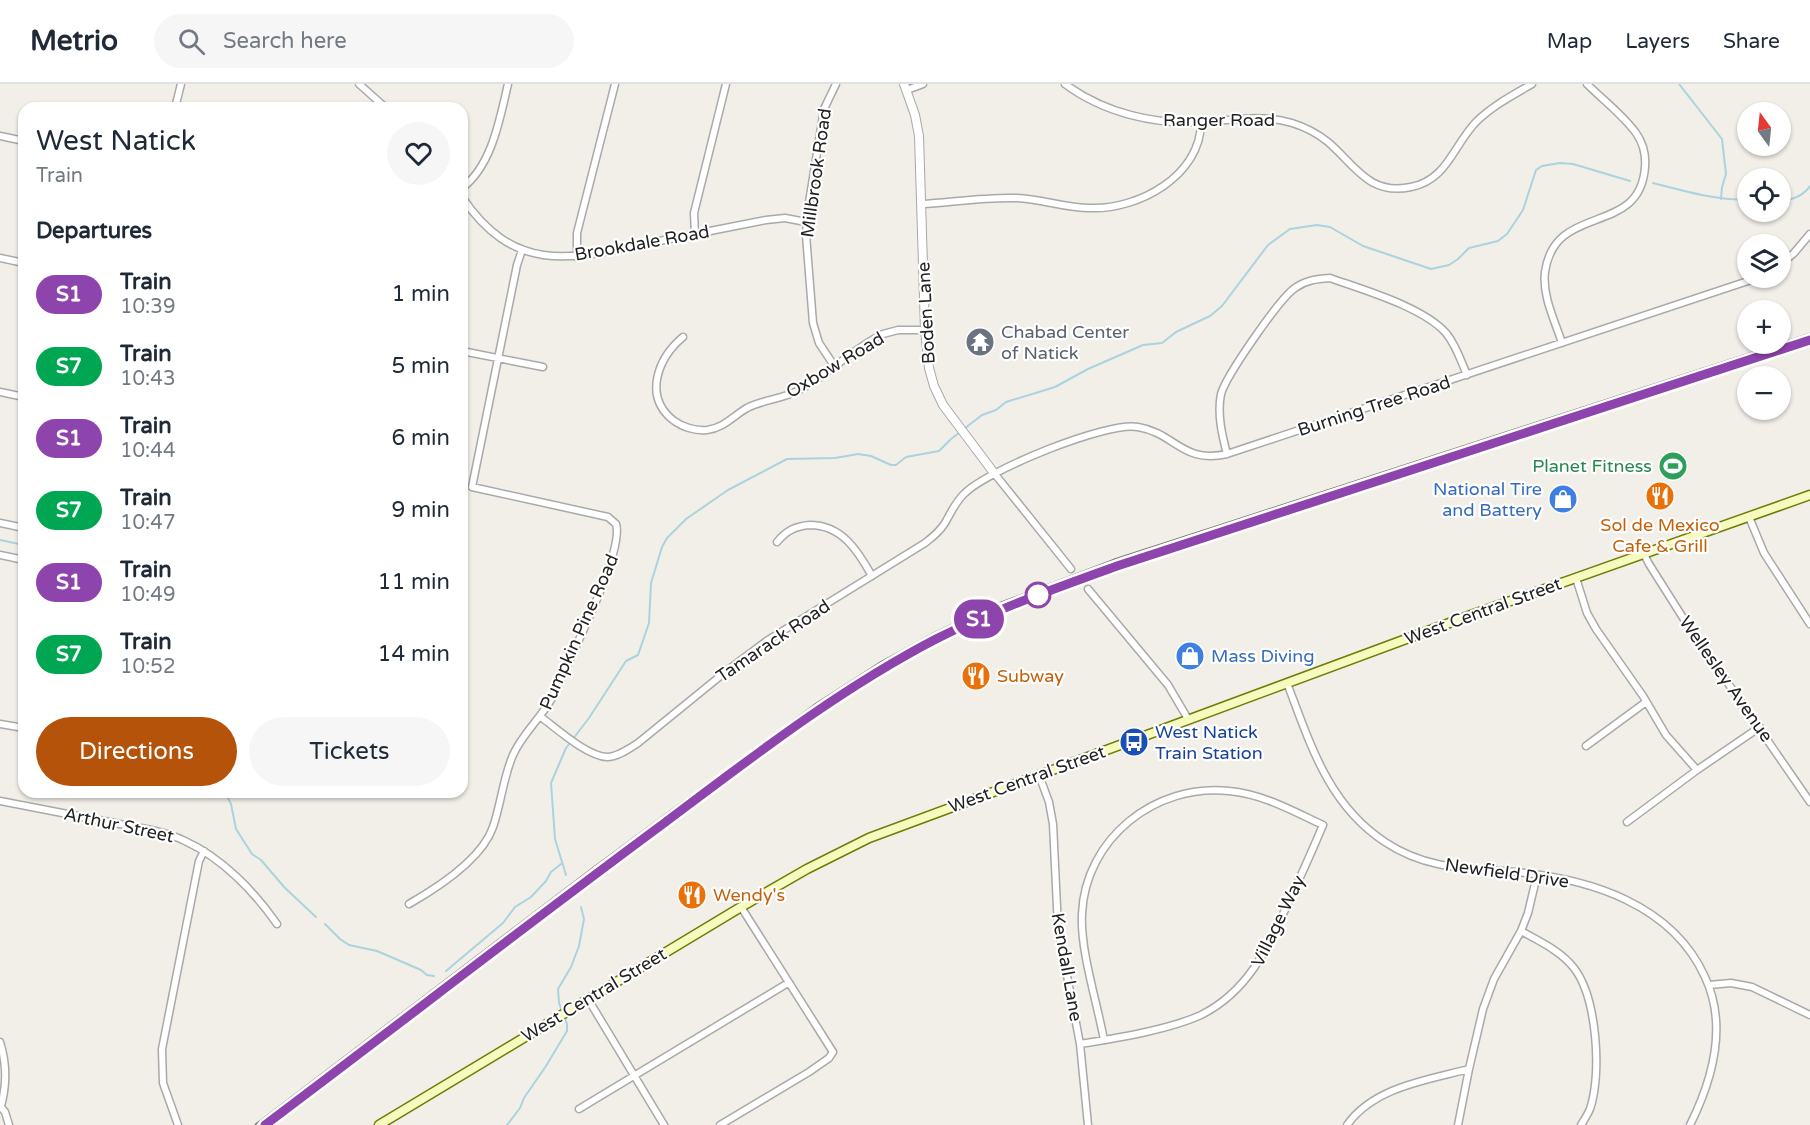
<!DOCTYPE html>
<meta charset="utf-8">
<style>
body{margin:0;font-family:"Varela Round",sans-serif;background:#f6f6f7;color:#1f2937;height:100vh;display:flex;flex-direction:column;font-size:22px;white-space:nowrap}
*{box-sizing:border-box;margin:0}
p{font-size:20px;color:#747a83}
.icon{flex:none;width:33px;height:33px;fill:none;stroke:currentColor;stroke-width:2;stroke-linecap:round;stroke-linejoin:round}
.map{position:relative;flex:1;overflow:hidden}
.panel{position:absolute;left:18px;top:18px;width:450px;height:696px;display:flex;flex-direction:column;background:#fff;border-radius:18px;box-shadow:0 2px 4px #0004}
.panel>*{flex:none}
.badge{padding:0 12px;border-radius:20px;font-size:21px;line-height:39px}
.needle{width:39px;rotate:345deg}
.fabs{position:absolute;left:1737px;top:18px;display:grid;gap:12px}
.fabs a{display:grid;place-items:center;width:54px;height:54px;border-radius:50%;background:#fff;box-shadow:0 2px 4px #0004;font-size:30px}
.map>.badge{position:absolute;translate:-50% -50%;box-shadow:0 0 0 3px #fff}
h2{padding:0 18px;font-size:22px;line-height:54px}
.round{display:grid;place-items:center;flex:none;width:63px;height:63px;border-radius:32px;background:#f6f6f7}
.headline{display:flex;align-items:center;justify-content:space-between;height:102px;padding:0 18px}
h1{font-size:28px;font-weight:600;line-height:45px}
.button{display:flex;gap:12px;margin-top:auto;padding:12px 18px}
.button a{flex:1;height:69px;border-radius:36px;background:#b45309;color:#fff;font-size:24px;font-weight:600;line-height:69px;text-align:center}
.button a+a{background:#f6f6f7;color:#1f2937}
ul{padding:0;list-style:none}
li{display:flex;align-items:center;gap:18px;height:72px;padding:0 18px}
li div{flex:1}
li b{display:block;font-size:22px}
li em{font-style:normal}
li .badge{min-width:66px;font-weight:700;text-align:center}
header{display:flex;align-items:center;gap:36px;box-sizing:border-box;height:84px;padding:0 30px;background:#fff;border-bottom:2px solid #e0e1e3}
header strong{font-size:28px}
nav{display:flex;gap:33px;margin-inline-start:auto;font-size:21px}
.search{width:420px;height:54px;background:#f6f6f7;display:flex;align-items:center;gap:15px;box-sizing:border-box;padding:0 21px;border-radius:33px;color:#747a83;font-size:22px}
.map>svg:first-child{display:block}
</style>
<header>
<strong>Metrio</strong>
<div class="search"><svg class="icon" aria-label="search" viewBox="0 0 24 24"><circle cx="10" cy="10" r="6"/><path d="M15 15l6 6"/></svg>Search here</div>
<nav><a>Map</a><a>Layers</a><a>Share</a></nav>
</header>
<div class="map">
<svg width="1810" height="1041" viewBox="0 0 1810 1041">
<rect width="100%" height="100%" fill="#f2efe9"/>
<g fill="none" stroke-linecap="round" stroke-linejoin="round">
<path stroke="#aad3df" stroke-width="2" d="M1679,0L1722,55L1726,90L1722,103L1721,115
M1653,99C1688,108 1711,115 1748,116
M1780,117C1792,116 1803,112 1810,102
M0,456L24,461
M225,708L231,720L236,745L252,770L261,776L285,804L316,833
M566,791L555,755L551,699L566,664L589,634L626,577L638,571L649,539L651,499L662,463L667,454L686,435L728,406L787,375L835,374L858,370L871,372L891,381H896L906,373L939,367L951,355L982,331L996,326L1006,318L1055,303L1088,285L1143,261L1162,259L1176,248L1210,232L1222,222L1268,161L1290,145L1317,141L1330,143L1363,162L1431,185L1449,181L1458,175L1469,164L1498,157L1507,150L1523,126L1536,86L1542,82L1560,79L1573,80L1630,97
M325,840L340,855L349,861L377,867L421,886L427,891L434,892
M446,887L503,839L515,823L531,813L546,797L551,788L561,780
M507,1041L520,1024L524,1014L546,982L567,947V940L559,919L558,905L571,883L579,862L584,835L581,823"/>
<g stroke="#a9a9a9" stroke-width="9">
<path id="minor" d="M359,0L386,24
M1065,0C1104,29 1155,41 1203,38C1234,36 1262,30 1292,39C1305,43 1318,50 1328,58C1355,81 1369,112 1411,103C1447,96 1453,62 1476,38C1492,22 1513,11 1532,0
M907,6L923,0
M175,24L181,0
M0,52L24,57
M462,104C492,82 500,34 508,0
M462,113C514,190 570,176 649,159C688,151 727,144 766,136L785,134L806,138
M922,120C953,118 986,113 1017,114C1042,115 1065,124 1090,124C1138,126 1201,92 1201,38
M695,150L694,129L726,0
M577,173V149L615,0
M0,174L24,179
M1780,181L1794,169L1810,150
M683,253C658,274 643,312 673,336C682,343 695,347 707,346C724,344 733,332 747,324C764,315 786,315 803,304C831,288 854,264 883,250L898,246H925
M1562,259C1555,237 1542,212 1545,188C1555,117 1640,154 1645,83C1646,71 1643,59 1636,49C1623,31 1603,16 1587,0
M462,267L543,283
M835,283L819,259L813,239L806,151L808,125L824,25L836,0
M0,308L24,313
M1227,370C1222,351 1217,330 1221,310C1226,292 1279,215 1295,204C1306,196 1317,195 1330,194C1364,206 1423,223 1446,249C1456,261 1461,277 1467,291
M994,389L1071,485
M1749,433L1764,469L1810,540
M0,439L24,444
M777,458C786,447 795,442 810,441C842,441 858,467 872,492
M1644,470L1649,480L1685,537L1810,718
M0,471L24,476
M1576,494L1587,529L1596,545L1643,612L1666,651L1697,686
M1088,505L1168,601L1188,635
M1287,599C1310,659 1328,721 1385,758C1427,786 1468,784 1516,788C1590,795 1672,820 1705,893C1728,942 1713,995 1690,1041
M541,633C557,645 587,672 607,673C617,673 629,665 638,659L729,585L768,556L925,459C933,453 940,447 945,439C951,429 955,418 965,409C988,386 1107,337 1138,343C1175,349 1182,380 1227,370L1757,194
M0,640L24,644
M1586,662L1646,618
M1039,691L1049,718L1053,740L1058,844L1080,960L1088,1041
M0,717C36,724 73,731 109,738C134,743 162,746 185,757C222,774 254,807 277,840
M1627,738L1697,686L1760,643
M409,820C437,804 482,775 493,743C501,720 503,694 513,671C522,650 541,634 552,614C566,582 625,468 616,440L608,433L472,403L517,181L522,166
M1521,847C1539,857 1561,867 1574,884C1597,914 1602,990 1590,1025C1588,1030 1584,1036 1581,1041
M1709,901L1731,899L1752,903L1810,931
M588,915L664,1041
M0,958C7,980 7,1000 1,1022
M1080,960C1117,954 1168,946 1201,931C1249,907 1268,863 1289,817C1301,792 1312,767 1323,741C1293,727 1263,710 1229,707C1155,699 1085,755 1082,830C1080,866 1097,918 1104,956
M1469,985L1483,925L1494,895L1521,847L1528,829L1537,791
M0,1022L5,1028L9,1041
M579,1025L788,899
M178,1041L163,999L162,965L199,777L204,767
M720,1041L809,988L829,974L833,968L741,823
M1347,1041C1374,1003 1427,996 1469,985L1458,1041"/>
</g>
<g stroke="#a9a9a9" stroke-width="10">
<path id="tertiary" d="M904,0L915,31L919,52L925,246L929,284L934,302L943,321L994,389"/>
</g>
<g stroke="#707d05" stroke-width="11">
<path id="secondary" d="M379,1041L741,823L807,785L869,754L1471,531L1810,411"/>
</g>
<use href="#minor" stroke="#fff" stroke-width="6"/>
<use href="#tertiary" stroke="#fff" stroke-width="8"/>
<use href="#secondary" stroke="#f7fabf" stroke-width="8"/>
<g stroke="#707070" stroke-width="4.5">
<path id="rail" d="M257,1041L595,784L815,622L882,579L935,550L987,525L1114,477L1810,251"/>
</g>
<use href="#rail" stroke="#fff" stroke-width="2" stroke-dasharray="7" stroke-linecap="butt"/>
</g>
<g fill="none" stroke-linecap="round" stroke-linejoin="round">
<g stroke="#fff" stroke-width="14">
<path id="line" d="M265,1041C398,941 529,839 663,740C751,674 838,606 936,555C994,526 1056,504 1117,482L1810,256"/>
</g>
<use href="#line" stroke="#8e44ad" stroke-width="9"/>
</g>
<defs>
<g id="temple-disc" transform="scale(1.5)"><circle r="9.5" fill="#6b7280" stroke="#fff"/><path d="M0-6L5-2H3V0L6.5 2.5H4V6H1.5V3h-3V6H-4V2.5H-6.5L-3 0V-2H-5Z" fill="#fff"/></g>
<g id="stadium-disc" transform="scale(1.5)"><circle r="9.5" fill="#2e9e5b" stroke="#fff"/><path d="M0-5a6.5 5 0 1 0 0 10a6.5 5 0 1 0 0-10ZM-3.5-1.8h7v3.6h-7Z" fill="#fff"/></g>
<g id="restaurant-disc" transform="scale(1.5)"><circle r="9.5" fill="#e8710a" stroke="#fff"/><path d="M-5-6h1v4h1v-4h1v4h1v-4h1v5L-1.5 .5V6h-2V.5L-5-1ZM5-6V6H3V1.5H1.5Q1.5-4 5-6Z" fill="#fff"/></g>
<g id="shop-disc" transform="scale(1.5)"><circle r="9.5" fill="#3f7fe0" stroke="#fff"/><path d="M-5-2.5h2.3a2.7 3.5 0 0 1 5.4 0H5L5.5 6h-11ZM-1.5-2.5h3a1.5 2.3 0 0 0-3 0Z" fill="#fff"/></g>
<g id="bus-disc" transform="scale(1.5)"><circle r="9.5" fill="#1a4fb4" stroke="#fff"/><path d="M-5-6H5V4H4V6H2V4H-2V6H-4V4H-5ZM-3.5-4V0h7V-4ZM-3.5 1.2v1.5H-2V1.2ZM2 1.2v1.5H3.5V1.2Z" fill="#fff"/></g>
</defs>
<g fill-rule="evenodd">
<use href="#temple-disc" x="980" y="258"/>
<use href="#stadium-disc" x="1673" y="382"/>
<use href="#restaurant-disc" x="1660" y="412"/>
<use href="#shop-disc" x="1563" y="415"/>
<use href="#shop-disc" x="1190" y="572"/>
<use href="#restaurant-disc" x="976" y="592"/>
<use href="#bus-disc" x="1134" y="658"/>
<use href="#restaurant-disc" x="692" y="811"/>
</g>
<circle fill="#fff" stroke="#8e44ad" stroke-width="3" cx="1038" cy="511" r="12"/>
<g text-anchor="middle" stroke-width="4.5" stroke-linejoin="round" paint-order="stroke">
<g font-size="18" fill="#222" stroke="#fff">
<text x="1219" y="42">Ranger Road</text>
<text transform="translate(816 89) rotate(-82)" y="6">Millbrook Road</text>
<text transform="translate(642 159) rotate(-10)" y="6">Brookdale Road</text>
<text transform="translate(926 229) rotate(-93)" y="6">Boden Lane</text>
<text transform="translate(835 281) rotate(-31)" y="6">Oxbow Road</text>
<text transform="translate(1374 322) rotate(-18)" y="6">Burning Tree Road</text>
<text transform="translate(1483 527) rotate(-20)" y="6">West Central Street</text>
<text transform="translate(579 548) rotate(-66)" y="6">Pumpkin Pine Road</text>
<text transform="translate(773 557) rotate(-34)" y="6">Tamarack Road</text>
<text transform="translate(1726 595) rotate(55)" y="6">Wellesley Avenue</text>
<text transform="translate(1027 695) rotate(-20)" y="6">West Central Street</text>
<text transform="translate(119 741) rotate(12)" y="6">Arthur Street</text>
<text transform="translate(1507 789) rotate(8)" y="6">Newfield Drive</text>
<text transform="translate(1278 837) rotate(-64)" y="6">Village Way</text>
<text transform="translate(1067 883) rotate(80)" y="6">Kendall Lane</text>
<text transform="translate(594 911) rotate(-31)" y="6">West Central Street</text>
</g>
<g font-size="18" fill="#5b616d" stroke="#fff" text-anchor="start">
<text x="1001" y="254">Chabad Center<tspan x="1001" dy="21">of Natick</tspan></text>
</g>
<g font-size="18" fill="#27864d" stroke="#fff" text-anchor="end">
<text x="1652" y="388">Planet Fitness</text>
</g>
<g font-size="18" fill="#366cbe" stroke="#fff" text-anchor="end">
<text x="1542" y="411">National Tire<tspan x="1542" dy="21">and Battery</tspan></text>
<text x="1211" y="578" text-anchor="start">Mass Diving</text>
</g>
<g font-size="18" fill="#c56008" stroke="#fff" text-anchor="start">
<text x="1660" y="447" text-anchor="middle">Sol de Mexico<tspan x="1660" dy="21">Cafe &amp; Grill</tspan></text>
<text x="997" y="598">Subway</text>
<text x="713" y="817">Wendy's</text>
</g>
<g font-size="18" fill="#164399" stroke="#fff" text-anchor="start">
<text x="1155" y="654">West Natick<tspan x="1155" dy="21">Train Station</tspan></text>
</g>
</g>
</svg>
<div class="fabs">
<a><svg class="needle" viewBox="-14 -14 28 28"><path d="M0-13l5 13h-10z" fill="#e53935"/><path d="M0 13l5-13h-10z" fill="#747a83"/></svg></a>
<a><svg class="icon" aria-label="locate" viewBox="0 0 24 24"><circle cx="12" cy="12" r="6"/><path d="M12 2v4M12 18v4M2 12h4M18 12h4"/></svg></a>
<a><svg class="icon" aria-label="layers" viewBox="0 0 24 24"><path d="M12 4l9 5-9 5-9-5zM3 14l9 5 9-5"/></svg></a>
<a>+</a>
<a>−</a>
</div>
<b class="badge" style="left:979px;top:535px;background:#8e44ad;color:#fff">S1</b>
<section class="panel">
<div class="headline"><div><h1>West Natick</h1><p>Train</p></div><a class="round"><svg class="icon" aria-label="heart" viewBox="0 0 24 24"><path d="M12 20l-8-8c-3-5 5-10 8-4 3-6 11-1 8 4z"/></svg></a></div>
<h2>Departures</h2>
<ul>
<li><span class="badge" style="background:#8e44ad;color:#fff">S1</span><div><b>Train</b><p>10:39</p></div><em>1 min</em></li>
<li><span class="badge" style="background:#00a651;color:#fff">S7</span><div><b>Train</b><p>10:43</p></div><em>5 min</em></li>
<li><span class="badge" style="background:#8e44ad;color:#fff">S1</span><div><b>Train</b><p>10:44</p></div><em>6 min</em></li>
<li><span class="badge" style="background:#00a651;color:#fff">S7</span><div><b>Train</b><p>10:47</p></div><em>9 min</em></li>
<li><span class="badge" style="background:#8e44ad;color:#fff">S1</span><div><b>Train</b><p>10:49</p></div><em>11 min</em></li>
<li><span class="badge" style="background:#00a651;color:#fff">S7</span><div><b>Train</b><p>10:52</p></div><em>14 min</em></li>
</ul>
<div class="button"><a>Directions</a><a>Tickets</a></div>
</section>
</div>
